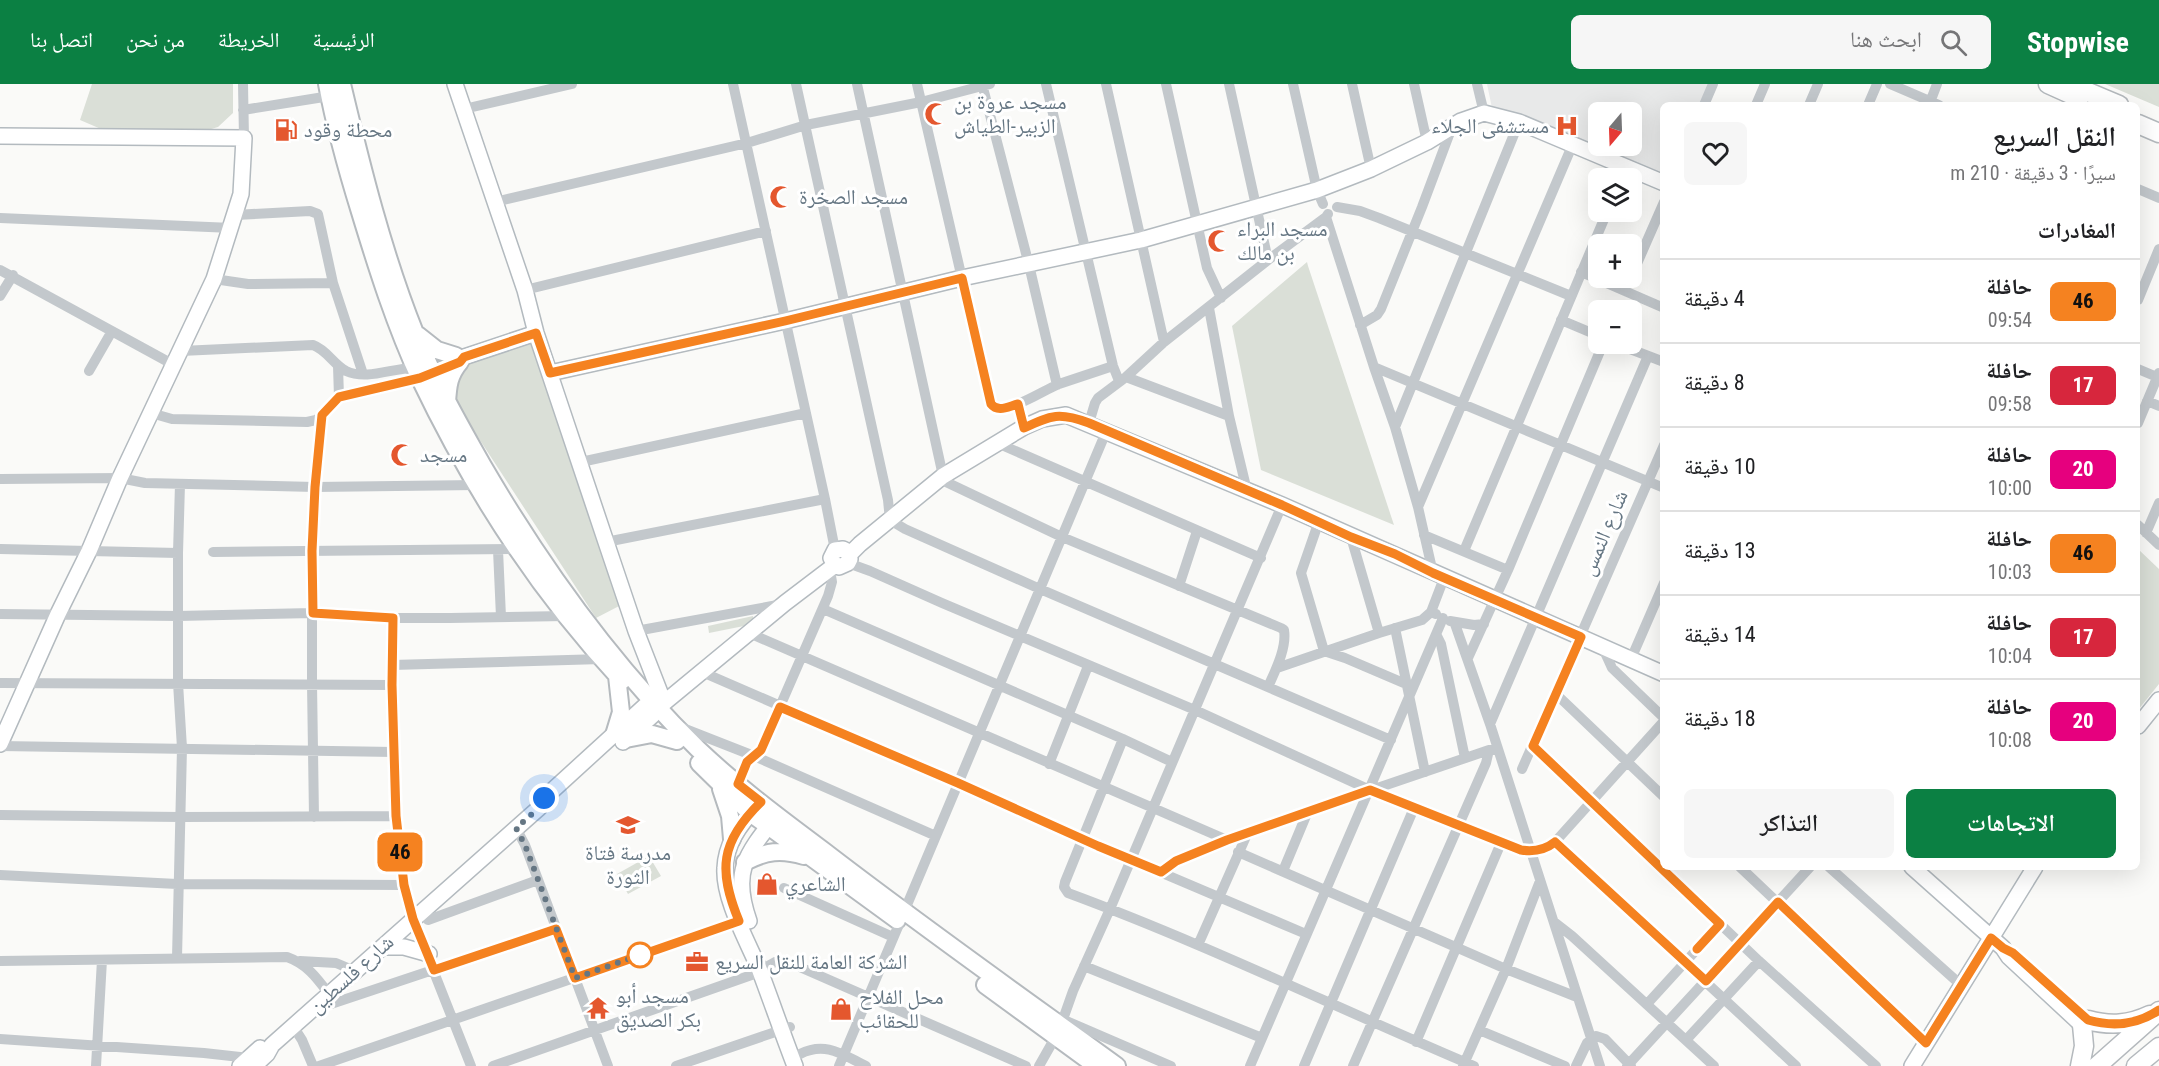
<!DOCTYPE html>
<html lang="ar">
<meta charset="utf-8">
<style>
body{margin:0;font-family:"Roboto Condensed","Noto Naskh Arabic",sans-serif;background:#f6f6f6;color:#202124;direction:rtl;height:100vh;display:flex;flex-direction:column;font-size:22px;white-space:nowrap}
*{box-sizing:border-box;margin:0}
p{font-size:20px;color:#757577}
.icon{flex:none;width:33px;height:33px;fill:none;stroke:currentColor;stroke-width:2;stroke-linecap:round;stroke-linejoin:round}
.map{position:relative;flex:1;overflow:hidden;direction:ltr}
.side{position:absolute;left:1660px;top:18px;width:480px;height:768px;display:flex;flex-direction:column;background:#fff;border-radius:9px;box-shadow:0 6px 24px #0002;direction:rtl}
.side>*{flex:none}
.badge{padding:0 12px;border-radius:9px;font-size:21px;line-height:39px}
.needle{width:39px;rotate:199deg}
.fabs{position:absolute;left:1588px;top:18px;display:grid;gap:12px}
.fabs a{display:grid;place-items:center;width:54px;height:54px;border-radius:9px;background:#fff;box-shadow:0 6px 24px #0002;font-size:30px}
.you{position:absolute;width:30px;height:30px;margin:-15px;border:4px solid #fff;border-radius:50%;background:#1a73e8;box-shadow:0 0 0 9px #1a73e833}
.map>.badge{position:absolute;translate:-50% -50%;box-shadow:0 0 0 3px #fff}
h2{padding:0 24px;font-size:22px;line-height:54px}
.round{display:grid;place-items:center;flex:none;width:63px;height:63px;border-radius:9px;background:#f6f6f6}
.overview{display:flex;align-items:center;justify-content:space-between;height:102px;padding:0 24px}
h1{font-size:28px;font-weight:600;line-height:45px}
.action{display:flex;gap:12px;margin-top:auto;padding:12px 24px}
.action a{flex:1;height:69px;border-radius:9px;background:#0b8043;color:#fff;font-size:24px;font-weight:600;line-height:69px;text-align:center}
.action a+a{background:#f6f6f6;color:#202124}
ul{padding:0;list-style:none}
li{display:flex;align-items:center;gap:18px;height:84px;padding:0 24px;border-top:2px solid #e0e0e0}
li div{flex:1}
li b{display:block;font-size:22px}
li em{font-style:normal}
li .badge{min-width:66px;font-weight:700;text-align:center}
header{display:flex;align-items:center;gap:36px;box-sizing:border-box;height:84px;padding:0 30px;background:#0b8043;color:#fff}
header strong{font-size:28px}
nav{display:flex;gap:33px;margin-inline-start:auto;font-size:21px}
.search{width:420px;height:54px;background:#f6f6f6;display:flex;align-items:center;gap:15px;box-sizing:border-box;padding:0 21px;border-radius:9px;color:#757577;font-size:22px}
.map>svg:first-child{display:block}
</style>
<header>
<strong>Stopwise</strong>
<div class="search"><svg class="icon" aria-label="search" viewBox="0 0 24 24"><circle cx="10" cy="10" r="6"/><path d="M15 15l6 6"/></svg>ابحث هنا</div>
<nav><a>الرئيسية</a><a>الخريطة</a><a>من نحن</a><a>اتصل بنا</a></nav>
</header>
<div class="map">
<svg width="2159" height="982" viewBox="0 0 2159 982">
<rect width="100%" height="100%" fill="#fafaf8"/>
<path fill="#e8e9e9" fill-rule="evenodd" d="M1487,0H1709L1700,21H1664L1663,95L1492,24ZM1599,28H1632V62H1599Z"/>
<path fill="#dadfd7" d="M92,0H233V29L218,43L208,46L108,48L80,36Z
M2105,0H2159V23Z
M1307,178L1308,182L1394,441L1261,386L1232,242Z
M534,258L623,520L596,534L455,318V293L467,278Z
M2138,465L2159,485V600L2138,626Z
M753,532L754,540L709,549L708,542Z
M649,772L661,792L628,810L617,790Z"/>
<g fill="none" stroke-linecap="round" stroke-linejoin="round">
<g stroke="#b3babf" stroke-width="18">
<path id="secondary" d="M455,0L525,206L536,249L606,458L636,547L664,619
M0,52L244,54L241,110L214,195L120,394L89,467L58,530L0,660
M550,289L785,237L962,194L1141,156L1317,106L1371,85L1427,58L1461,37L1484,29L1519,38L1664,99
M423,293L460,278L464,273L536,249
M849,471L860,460L943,392L1024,343L1042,335L1066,331L1282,421L1664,590
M659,623L785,519L835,481L839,483L848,479L850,475L847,467L843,465L835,466L831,474L835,481
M2138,642L2159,616
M623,658L653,631
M759,721C742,737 726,758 725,784C723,815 748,858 760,887C772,919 783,951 795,982
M1912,783L2003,864L2009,873L2082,941
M749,837C732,789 745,771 775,734
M383,863H404L429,870
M240,982L260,964
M254,982L267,970L272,961L539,724L542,716L645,622
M1912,982L2035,783"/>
</g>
<g stroke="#b5babe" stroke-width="20">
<path id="primary" d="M327,0C335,43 347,86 360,128C377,184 395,241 420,295C472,404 539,508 622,597
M342,0C362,84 383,169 415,249C434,295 458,338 483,382C542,483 614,583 698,665C737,702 781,735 824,767C920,841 1019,911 1117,982
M418,251L437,266L456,272
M447,319C448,302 449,291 460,278
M614,651L621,628L617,592
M626,655L652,650L677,657
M699,679L750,729L768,742L897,836
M721,705L730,732L732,755
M745,778C766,767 781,765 804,772
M985,901L1096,982"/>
</g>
<g stroke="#b4b9bd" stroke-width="21">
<path id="highway" d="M2048,0L2079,14
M2069,0L2119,21
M2138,40L2159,49
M2088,936C2110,942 2129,941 2150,931
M2080,982L2084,962L2082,941
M2097,982L2159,927
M2136,982L2159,963"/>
</g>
<path stroke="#c3c8cc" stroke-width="10" d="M243,0L244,54
M733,0L825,415L835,466
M796,0L888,416L890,436L905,445L1040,505L1391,656
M857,0L943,392L946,398L1062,453L1281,544L1284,546C1287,564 1275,587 1268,603
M917,0L991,320L994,324C1012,328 1042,307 1059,300C1077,294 1095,288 1113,282
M982,0L1029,181L1057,301
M1046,0L1113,282L1119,297
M1106,0L1164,258
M1166,0L1207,184L1221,214
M1229,0L1268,176
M1293,0L1317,106L1323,120
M1352,0L1371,85
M1414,0L1427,58
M1477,0L1484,29
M1890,0L1939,21
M1704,21L1713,0
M1756,21L1765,0
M1809,21L1818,0
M1868,21L1877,0
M1929,21L1937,0
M464,25L572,0
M243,26L330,12
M2138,105L2159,114
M495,118L747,59L806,41L921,18L990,0
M1337,123L1360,127L1379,134L1571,212
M1328,130L1326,133L1374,283L1395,343L1418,423L1433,489
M235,131L310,127L318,130L333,199L363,290
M0,134L232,144
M0,186L174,281
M1581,188L1664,224
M1632,191L1664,118
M214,195L248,200L333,199
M525,206L766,147
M0,212L13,191
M2138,216L2159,165
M1209,224L1229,332L1247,407
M1561,236L1599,252
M1360,241L1377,231L1381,225L1422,123L1452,43
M1617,260L1664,278
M181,267L313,261C327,266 333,280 346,287C368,297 394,283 416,284
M338,282L339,313
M1374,283L1664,404
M2138,285L2157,293
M89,287L112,247
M1126,293L1229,332
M2147,317L2159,322
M1018,320L1024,343
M151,329L172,335L307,338L316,336L322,331L339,313L420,294
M322,331L315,403L477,401
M1089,339L1095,319L1098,314L1126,293L1164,258L1268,176L1326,133
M2138,339L2159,289
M1395,343L1519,38
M997,359L1261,474
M581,378L806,329
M0,395L120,394L145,399L315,403L312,467V600L314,733
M1418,423L1572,62
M1319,437L1301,489L1324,567L1345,574L1413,603
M2138,441L2159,461
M2146,449L2159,419
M1424,451L1508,486
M1351,453L1379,549
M606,458L825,415
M0,465L178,469V599L182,664L177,874
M498,466L501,533
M1464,467L1607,128
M213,468L517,465
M178,469L180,400
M848,479L870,487L942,519L1195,626L1370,706L1521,766C1534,768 1545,766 1555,758L1664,637
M1179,502L1197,447
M823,525L1123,655L1172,678
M0,530L178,532L313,529L393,534H450L565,532
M1436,530L1431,528L1444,494
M393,534L392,601L396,732L404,801L413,835L471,982
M1450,537L1474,541L1484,540
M1455,540L1490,640L1600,982
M1395,544L1425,688
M636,547L783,520
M749,549L1227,756
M1436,550L1441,560L1465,674
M1602,562L1612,584L1664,634
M1468,574L1508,486L1603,260
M1631,575L1664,499
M392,581L602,575
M1277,584L1379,549L1422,536L1431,528
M702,588L958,699L1082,755L1306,850
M0,599L392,601
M1556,610L1664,713
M1490,640L1648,272
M680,643L754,672L936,752
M1123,655L1065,798L1064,803L1068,809C1206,860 1339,925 1474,982
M0,662L394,668
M1533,662L1759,877L1876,982
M1049,680L1088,582
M1522,685L1664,361
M738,700L747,678L761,666L828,512L832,498L830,486
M0,731L180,733L396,732
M516,744L525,761L608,982
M1555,758L1796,982
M1238,768L1506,885L1577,913
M1740,783L1926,959
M1829,783L1961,901
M1161,787L1176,777L1248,748L1489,666H1497
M1283,787L1308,727
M0,791L177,800L404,801
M784,804L893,853
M904,828L1106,348
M428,836L538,796
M1554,838L1572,852L1714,982
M1198,861L1248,748
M0,877L287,873C307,880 317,894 329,910
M300,877L336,879L355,887
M1084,882L1262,954
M766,883L775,878L786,877L1026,982
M318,920H331L556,845
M1647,920L1720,840
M1064,936L1171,982
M1061,941L1073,907L1110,825L1282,421
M293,942L302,956L313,982
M1479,946L1565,982
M0,955L204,969L249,974
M1686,956L1759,877
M1416,958L1501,759
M800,970C826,957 843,971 866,982
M96,982L102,876
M319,982L739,837
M493,982L760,888
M676,982L790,943
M839,982L900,838
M1039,982L1056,952
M1250,982L1443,534
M1304,982L1414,724
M1353,982L1486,679L1489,666
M1463,982L1506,885L1540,797
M1576,982L1587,959L1596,952L1605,955L1631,982
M1627,982L1810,783"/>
<use href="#secondary" stroke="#fff" stroke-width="15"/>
<use href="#primary" stroke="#fff" stroke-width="16"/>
<use href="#highway" stroke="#fff" stroke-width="18"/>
</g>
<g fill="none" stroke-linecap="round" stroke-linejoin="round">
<g stroke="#fff" stroke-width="14">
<path id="line" d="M1697,865L1720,840L1533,662L1581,553L1433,489L1395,470L1351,453L1282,421L1089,339C1059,328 1052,331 1024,344L1018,320C1009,322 998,329 991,320L962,194L785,237L550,289L536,249L464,273L460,278L420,294L339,313L322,331L315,403L312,467L313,529L393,534L392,601L396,732L404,801L413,835L434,886L556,845L575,894L739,837C718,786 720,758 761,718L738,700L747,678L761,666L780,623L958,699L1098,762L1161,788L1176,777L1227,756L1370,706L1521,766C1534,768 1545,766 1555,758L1706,897L1778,818L1926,959L1991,854L2003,864L2013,869L2088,936C2113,943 2137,941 2159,926"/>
</g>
<use href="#line" stroke="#f58220" stroke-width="9"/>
<path stroke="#657683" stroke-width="6" stroke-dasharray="0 10.8" d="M544,714L539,724L516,744L525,761L575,894L640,871"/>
</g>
<defs>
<g id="mosque-bare" transform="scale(1.8)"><path d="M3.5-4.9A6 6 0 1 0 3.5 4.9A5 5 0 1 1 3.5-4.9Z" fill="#e4572e" stroke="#fff" stroke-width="2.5" paint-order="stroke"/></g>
<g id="hospital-bare" transform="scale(1.8)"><path d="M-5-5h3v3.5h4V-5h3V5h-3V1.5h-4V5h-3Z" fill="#e4572e" stroke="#fff" stroke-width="2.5" paint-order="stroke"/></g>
<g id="fuel-bare" transform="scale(1.8)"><path d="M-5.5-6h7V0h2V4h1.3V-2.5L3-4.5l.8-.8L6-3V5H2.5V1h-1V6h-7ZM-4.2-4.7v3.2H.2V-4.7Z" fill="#e4572e" stroke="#fff" stroke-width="2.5" paint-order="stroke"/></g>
<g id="school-bare" transform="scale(1.8)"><path d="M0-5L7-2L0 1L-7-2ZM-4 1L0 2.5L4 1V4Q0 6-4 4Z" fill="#e4572e" stroke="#fff" stroke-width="2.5" paint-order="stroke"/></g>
<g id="shop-bare" transform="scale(1.8)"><path d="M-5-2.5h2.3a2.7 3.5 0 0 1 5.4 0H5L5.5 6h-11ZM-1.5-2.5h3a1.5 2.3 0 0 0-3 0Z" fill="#e4572e" stroke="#fff" stroke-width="2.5" paint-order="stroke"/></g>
<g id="office-bare" transform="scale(1.8)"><path d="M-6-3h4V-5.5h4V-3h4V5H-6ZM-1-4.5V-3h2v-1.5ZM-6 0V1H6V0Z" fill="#e4572e" stroke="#fff" stroke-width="2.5" paint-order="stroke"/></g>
<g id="temple-bare" transform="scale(1.8)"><path d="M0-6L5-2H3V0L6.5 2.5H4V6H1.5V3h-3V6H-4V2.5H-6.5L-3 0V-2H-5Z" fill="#e4572e" stroke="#fff" stroke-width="2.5" paint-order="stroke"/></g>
</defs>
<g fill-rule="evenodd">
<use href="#mosque-bare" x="936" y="30"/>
<use href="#hospital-bare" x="1567" y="42"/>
<use href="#fuel-bare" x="286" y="46"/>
<use href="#mosque-bare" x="781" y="113"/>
<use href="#mosque-bare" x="1219" y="157"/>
<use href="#mosque-bare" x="402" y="371"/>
<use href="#school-bare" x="628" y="741"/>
<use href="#shop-bare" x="767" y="800"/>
<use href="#office-bare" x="697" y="878"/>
<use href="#temple-bare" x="598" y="924"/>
<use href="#shop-bare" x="841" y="925"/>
</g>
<circle fill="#fff" stroke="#f58220" stroke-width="3" cx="640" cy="871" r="12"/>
<g text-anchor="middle" stroke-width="6" stroke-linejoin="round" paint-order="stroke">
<g font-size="21" fill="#657683" stroke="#fff" text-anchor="start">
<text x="954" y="25">مسجد عروة بن<tspan x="954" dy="24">الزبير-الطياش</tspan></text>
<text x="1549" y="49" text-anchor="end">مستشفى الجلاء</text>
<text x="304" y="53">محطة وقود</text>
<text x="799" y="120">مسجد الصخرة</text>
<text x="1237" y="152">مسجد البراء<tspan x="1237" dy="24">بن مالك</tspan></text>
<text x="420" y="378">مسجد</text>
<text x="628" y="776" text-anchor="middle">مدرسة فتاة<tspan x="628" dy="24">الثورة</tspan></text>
<text x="785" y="807">الشاعري</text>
<text x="715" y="885">الشركة العامة للنقل السريع</text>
<text x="616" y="919">مسجد أبو<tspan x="616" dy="24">بكر الصديق</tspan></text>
<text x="859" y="920">محل الفلاح<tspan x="859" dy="24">للحقائب</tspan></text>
</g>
<g font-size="21" fill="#657683" stroke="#fff">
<text transform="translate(1604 449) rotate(-67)" y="7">شارع النمس</text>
<text transform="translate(351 890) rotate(-42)" y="7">شارع فلسطين</text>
</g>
</g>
</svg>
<div class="fabs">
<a><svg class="needle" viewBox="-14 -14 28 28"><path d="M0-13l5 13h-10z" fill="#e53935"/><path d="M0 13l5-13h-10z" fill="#757577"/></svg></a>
<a><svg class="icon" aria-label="layers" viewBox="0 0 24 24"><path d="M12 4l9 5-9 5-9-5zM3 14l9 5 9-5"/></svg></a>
<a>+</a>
<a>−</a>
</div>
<div class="you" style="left:544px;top:714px"></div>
<b class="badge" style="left:400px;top:768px;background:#f58220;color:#111">46</b>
<section class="side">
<div class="overview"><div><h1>النقل السريع</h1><p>سيرًا · 3 دقيقة · 210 m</p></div><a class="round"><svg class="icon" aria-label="heart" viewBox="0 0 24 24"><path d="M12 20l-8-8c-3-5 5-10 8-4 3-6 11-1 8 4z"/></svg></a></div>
<h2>المغادرات</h2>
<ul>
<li><span class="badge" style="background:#f58220;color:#111">46</span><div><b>حافلة</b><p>09:54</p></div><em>4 دقيقة</em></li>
<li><span class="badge" style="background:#d7263d;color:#fff">17</span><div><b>حافلة</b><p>09:58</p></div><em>8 دقيقة</em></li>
<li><span class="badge" style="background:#e6007e;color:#fff">20</span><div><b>حافلة</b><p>10:00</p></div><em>10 دقيقة</em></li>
<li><span class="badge" style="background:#f58220;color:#111">46</span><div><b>حافلة</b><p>10:03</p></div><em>13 دقيقة</em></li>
<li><span class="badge" style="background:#d7263d;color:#fff">17</span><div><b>حافلة</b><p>10:04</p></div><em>14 دقيقة</em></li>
<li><span class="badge" style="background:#e6007e;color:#fff">20</span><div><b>حافلة</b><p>10:08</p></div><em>18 دقيقة</em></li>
</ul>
<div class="action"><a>الاتجاهات</a><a>التذاكر</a></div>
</section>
</div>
